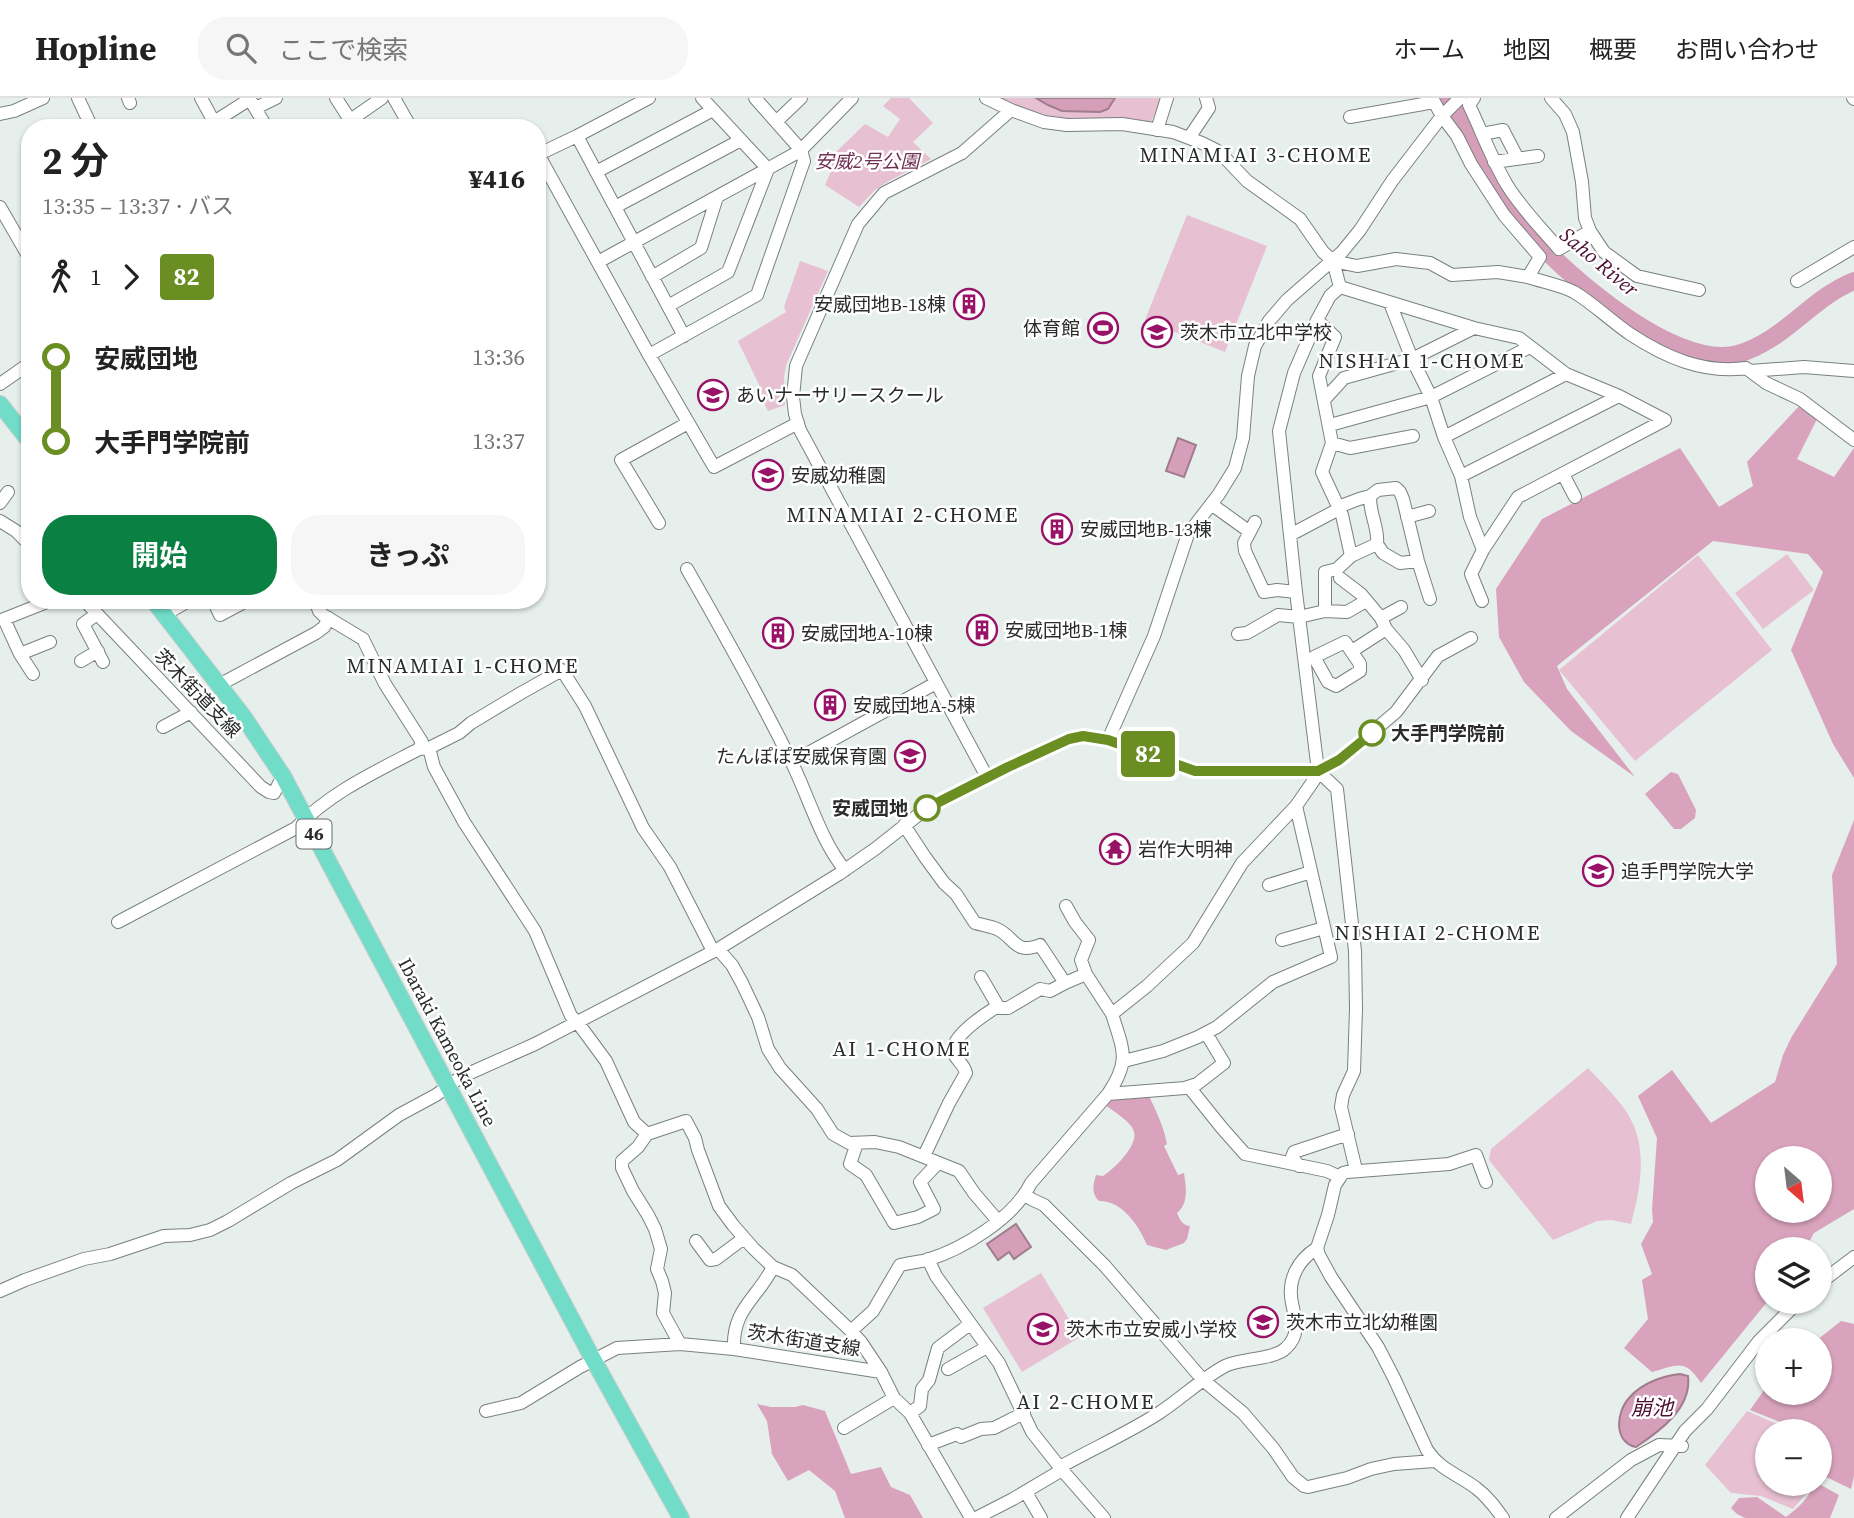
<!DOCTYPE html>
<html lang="ja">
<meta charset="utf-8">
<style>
body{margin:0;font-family:"Source Serif 4","Noto Sans JP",serif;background:#f6f6f6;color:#222;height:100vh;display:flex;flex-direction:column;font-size:26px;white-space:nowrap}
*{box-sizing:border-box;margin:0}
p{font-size:23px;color:#767676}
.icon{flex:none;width:38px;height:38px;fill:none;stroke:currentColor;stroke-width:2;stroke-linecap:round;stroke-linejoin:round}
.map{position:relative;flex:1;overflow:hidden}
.drawer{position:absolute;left:21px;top:21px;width:525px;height:490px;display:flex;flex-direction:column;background:#fff;border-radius:28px;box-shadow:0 2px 5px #0004}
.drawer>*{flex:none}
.badge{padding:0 14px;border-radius:5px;font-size:24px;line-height:46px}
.needle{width:46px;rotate:152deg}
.fabs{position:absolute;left:1755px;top:1048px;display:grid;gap:14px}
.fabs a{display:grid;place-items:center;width:77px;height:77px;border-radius:50%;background:#fff;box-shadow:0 2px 5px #0004;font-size:35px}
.map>.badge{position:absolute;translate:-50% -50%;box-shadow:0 0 0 4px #fff}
.legs{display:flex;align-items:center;gap:10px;height:77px;padding:0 21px;font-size:23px}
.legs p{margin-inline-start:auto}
.overview{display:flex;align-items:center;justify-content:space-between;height:119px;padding:0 21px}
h1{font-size:38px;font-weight:700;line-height:52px}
.cta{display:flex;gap:14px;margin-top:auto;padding:14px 21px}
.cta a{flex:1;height:80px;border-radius:28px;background:#0b8043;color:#fff;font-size:28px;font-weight:700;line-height:80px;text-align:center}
.cta a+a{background:#f6f6f6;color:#222}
ul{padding:0 21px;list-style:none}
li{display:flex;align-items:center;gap:24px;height:84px;font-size:26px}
li i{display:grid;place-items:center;width:10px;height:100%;margin:0 9px;background:currentColor}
li i::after{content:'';width:18px;height:18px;margin:-9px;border:5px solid;border-radius:50%;background:#fff}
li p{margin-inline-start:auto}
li:first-child i{background:linear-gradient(#0000 50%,currentColor 0)}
li:last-child i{background:linear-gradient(currentColor 50%,#0000 0)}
header{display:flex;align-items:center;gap:42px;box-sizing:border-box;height:98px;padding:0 35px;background:#fff;border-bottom:2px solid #e0e0e0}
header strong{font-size:33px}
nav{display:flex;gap:38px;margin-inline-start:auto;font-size:24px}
.search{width:490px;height:63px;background:#f6f6f6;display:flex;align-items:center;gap:18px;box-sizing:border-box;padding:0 24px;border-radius:28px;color:#767676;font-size:26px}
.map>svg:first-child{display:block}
</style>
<header>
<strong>Hopline</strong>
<div class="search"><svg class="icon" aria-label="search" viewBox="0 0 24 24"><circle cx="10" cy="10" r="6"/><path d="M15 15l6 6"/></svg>ここで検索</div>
<nav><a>ホーム</a><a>地図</a><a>概要</a><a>お問い合わせ</a></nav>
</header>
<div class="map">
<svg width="1854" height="1420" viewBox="0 0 1854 1420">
<rect width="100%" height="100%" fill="#e6efec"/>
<path fill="#e7c0d2" d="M891,0H909L933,25L913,44L931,61L889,83L875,92L859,109L825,87L831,73L833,57L865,26L888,39L900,21L883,8Z
M999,0H1162L1150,26L1051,21L1031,15Z
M1187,117L1267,148L1225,254L1145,222Z
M800,163L828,173L787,265L784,278L785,307L768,313L758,293L761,291L738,243L786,214L784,209Z
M1787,456L1814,492L1763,531L1735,495Z
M1698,457L1772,552L1635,663L1559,572Z
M1588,970C1600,983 1623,1005 1630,1020C1648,1052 1640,1093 1631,1126L1611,1122L1597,1123L1553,1142L1489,1062L1491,1051Z
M1041,1175L1080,1239L1022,1274L983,1210Z
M1747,1313L1793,1333L1768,1334V1386H1811V1390L1793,1411L1761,1398L1731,1395L1705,1367Z"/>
<path fill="#d9a3bd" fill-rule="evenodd" d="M1801,306L1818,319L1797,361L1834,379L1854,350V680L1833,646L1791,552L1823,474L1808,456L1713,443L1557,568L1567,591L1635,679L1571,633L1524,584L1499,539L1496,491L1542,421L1680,350L1719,409L1753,388L1747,364Z
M1671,674L1678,676L1696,712L1695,720L1681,731H1674L1645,696Z
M1854,722V1111L1814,1135L1805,1151L1768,1152L1767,1204L1701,1285C1685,1260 1677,1267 1652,1274L1624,1250L1648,1221L1642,1182L1652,1176L1641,1146L1653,1124L1652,1111L1657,1040L1638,998L1672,972L1711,1025L1775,984L1783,957L1791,940L1837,866L1832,777ZM1820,1060V1113H1768V1060Z
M1149,998C1156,1013 1164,1029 1167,1046L1164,1048L1178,1077L1184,1075C1186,1089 1189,1105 1177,1115C1180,1122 1182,1127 1190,1128L1187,1141L1184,1145L1166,1152L1147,1147C1139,1128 1122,1102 1099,1103C1091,1095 1093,1087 1096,1077L1103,1078C1114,1071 1138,1048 1134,1034C1133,1025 1112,1012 1105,1007L1111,1001Z
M1841,1223L1854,1226V1378L1851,1391L1820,1376V1334L1803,1333L1750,1312L1767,1288L1768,1295H1820V1242H1817Z
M757,1306L771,1309H795L803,1307L825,1313L851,1376L881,1369L891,1389L910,1397L923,1420H845L835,1393L809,1372L788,1383L772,1356L767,1323Z
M1814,1386H1819L1839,1397L1830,1420H1745L1737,1416L1731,1410L1739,1400L1757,1399L1786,1419C1797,1411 1810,1399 1814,1386Z"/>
<path fill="#d59fb9" stroke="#a17c8e" stroke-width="2" d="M1036,0H1115L1108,11L1100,14L1062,13L1048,7Z
M1178,340L1196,347L1184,379L1166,373Z
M1016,1126L1031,1149L1014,1161L1009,1154L998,1162L987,1146Z
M1680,1276L1688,1278C1692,1310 1660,1333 1636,1349C1613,1344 1616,1313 1630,1299C1642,1285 1663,1278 1680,1276Z"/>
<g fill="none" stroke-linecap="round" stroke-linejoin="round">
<path stroke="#d59fb9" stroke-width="18" d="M1447,0C1453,9 1460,17 1465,27C1479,53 1488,82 1505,107C1543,158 1670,275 1738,256C1784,243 1811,200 1854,183"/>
<g stroke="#79817f" stroke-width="14">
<path id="minor" d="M78,0L92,30
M128,0L130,5
M201,0L214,24L250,1
M249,0L267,30
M336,0L350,22
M394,0L411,30
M986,0L1011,12L1044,24L1067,27L1122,26L1173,34L1202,45L1216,52L1227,62L1247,83L1300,121L1323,154L1333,163L1357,168L1396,161L1430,165L1452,177L1498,174L1528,179
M1432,0L1442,18L1457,38L1471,66L1504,117L1540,159L1528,179C1543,184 1561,187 1574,194C1594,206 1611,223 1630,236C1665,259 1703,276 1746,270L1750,273L1804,269L1854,273
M1474,0L1469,7C1482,34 1492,62 1507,87C1521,110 1541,130 1559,151L1590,133L1604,154L1637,178L1699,192
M1551,0L1565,16L1573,34L1582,84L1585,120L1590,133
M1853,0L1854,1
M256,10L276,0
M0,16L14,13L43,0
M1350,19L1434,4
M777,23L801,0
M339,30L382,0
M1157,32L1167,0
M1482,36L1503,32L1518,61
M577,38L684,238
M1189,40L1209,10L1206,0
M538,56L649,257L714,369L798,325
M537,57L577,38L649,0
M1494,64L1538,58
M596,74L713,12
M0,109L30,161
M615,109L741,42
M1333,163L1340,189
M598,164L800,53L852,0
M652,179L701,150L717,99
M1797,183L1854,149
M1340,189L1474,230L1519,240L1566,276L1619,298L1665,322L1518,399L1483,452L1471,476L1482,503
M1390,205L1412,261L1431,299L1444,339L1461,378L1470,419L1483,452
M668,208L728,174L768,71L702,0
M1317,222L1335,239L1319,278L1332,345L1322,374L1342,417L1351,458
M649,257L757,197L804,63L801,52L755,0
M1750,273L1766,285L1800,301L1854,342
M0,286L30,265
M1324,302L1344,280L1412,261L1474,230
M1330,327L1431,299L1530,249
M1444,339L1566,276
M1332,345L1350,350L1413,338
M1563,376L1575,399
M1461,378L1619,298
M0,405L8,394
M1211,406L1250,434
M1338,409L1359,401L1370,398
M1407,419L1429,413
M0,423L16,433L30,447
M1255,424L1244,445L1245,453L1264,494L1277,492L1296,494
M659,425L621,362L688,325
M1290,437L1339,411
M1377,446C1379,430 1369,415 1370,398L1378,392L1396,390L1400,394L1403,401L1418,463L1430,501
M687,471C723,534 758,596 790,661C808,696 820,742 845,772
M1340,480L1361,496L1381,520L1386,531L1404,552L1422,582
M84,502L261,689L269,694L274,695L283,678
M213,502L220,517L248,502
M315,502L319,513L323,517L363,541L385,586L422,644L419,651
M1325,513V474L1337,471L1351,458L1377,446L1383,455L1400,465L1418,463
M97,516L83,526L103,564
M164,517L190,502
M1381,520L1401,509
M1238,536L1247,535L1278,517L1299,519L1325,513L1347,514L1366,503
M1345,544L1360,566V573L1336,588L1328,584L1314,559Z
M1352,553L1386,531
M20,556L50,544
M81,563L98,553
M33,576L20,556L4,521L52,502
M219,587L316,535L324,529L329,520
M163,629L191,614
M1108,642L1154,538L1188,436L1219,396L1235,370L1243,340L1248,278L1255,248L1269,223L1287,202L1342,154L1360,132L1392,83L1442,18L1460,0
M429,650L434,669L464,724L535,833L571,918L578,925L606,963L634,1024L647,1036L686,1023L695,1040L698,1052L719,1108L733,1127L753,1150L773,1169L792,1177L851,1233
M792,664L936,585
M1318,673L1337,691L1355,853L1356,911L1354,973L1343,997L1341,1009L1356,1072
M987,679L800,332L795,316L793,299L796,268L858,126L884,95L962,55L1011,12
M904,727L925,759L944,785L956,796L975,825C982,827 990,828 997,831C1016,840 1014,857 1040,847L1065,885L1086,876L1112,916
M1269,787L1311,774
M1066,808L1075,824L1089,842L1081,862L1086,876
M118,824L296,730C331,694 375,674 419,651L429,650L459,635L471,625L521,595L562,572L585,608L643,730L670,769L713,853
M1282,842L1324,830
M718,851L732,867L742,885L758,919L768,951L780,970L817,1011L833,1036L849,1045L875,1044L899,1049L959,1073L974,1095L998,1123
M981,879L999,910H1008L1040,891L1050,893L1065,885
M1124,963L1163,953L1198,939L1217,929L1273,884L1331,859L1296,708
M1189,989L1222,1030L1245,1056L1327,1073L1340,1079
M1108,996L1185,990L1197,986L1224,965L1206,935
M647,1036L638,1049L622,1063V1070L633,1093L648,1117L655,1131L661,1151L657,1171L662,1183L665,1195L663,1215L680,1246
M857,1045L850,1066L866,1077L894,1125L918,1119L934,1111L920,1084L938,1065
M924,1058L949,1005L966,975C964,966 957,963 954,956C947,940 987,915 998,908
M1299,1068L1292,1059L1294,1054L1348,1036
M1486,1084L1476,1057L1449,1066L1347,1074L1343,1075L1335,1087L1328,1117L1317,1150L1319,1157L1331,1179L1378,1249L1394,1280L1427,1352C1441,1373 1458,1376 1476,1390C1487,1398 1495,1409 1503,1420
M1026,1096L1031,1101L1044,1107L1105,1168L1203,1282L1243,1315L1273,1350L1293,1379L1304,1388L1308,1389L1347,1380L1371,1371L1394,1366L1434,1363
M696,1143L710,1162L716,1161L744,1140
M928,1161L936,1178L999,1265L1032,1334L1062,1372L1104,1420
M1820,1185L1854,1159
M0,1193L25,1182L84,1161L110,1156L164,1138L190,1137L210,1132L228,1123L291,1085L337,1062L399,1017L436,997L461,979L535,946L718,851L839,776L875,751L927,710L987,679L1069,641L1083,638L1108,642L1195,673H1318L1339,662L1396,614L1438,558L1471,540
M734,1251C732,1211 757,1201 773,1169
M948,1271L987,1249
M881,1274L861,1244L851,1233L873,1213L900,1167C908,1165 918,1164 927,1162C963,1151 1014,1120 1031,1085L1108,996C1131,962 1123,952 1112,916L1147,888L1193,845L1242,765L1296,708L1314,682L1318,673L1296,494L1279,333L1294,275L1317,222L1330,198L1340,189
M486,1313L521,1305L580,1269L617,1250L680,1246L734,1251L881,1274L894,1300L910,1315L971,1420
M910,1315L920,1308L922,1291L929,1282L938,1250L970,1226
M844,1330L894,1300
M928,1347L957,1336L961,1339L981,1331L994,1330L1024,1315
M1060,1369C1092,1351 1128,1335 1159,1315C1182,1300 1201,1281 1225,1268C1241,1260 1274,1262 1286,1250C1301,1236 1295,1221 1292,1205C1287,1182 1298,1162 1317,1150
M1027,1396L1041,1420
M976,1420L1013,1401L1062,1372
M1556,1420L1631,1362L1659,1347L1682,1348
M1627,1420L1685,1333L1707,1311L1759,1243L1798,1204"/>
</g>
<g stroke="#ccc" stroke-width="18">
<path id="major" d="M0,306L30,344
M153,502L243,618L283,678L588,1252L681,1420"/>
</g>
<use href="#minor" stroke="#fff" stroke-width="12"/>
<use href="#major" stroke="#71ddc9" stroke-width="16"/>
</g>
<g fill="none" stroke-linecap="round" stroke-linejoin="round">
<g stroke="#fff" stroke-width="16">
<path id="line-1" d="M927,710L1008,669L1069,641L1083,638L1108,642L1195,673H1318L1339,662L1372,635"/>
</g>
<use href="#line-1" stroke="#6b8e23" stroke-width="10"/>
</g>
<defs>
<g id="building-ring" transform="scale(1.575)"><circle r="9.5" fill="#fff" stroke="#981367" stroke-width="1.5"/><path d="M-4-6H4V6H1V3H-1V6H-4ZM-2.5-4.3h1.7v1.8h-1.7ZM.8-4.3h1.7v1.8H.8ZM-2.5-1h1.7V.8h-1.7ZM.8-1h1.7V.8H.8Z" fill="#981367"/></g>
<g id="stadium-ring" transform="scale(1.575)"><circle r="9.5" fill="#fff" stroke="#981367" stroke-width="1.5"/><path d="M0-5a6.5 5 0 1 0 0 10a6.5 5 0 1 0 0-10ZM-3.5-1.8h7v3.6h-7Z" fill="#981367"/></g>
<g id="school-ring" transform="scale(1.575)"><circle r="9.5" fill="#fff" stroke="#981367" stroke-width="1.5"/><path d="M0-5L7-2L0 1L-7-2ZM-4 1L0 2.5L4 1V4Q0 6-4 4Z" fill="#981367"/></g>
<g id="temple-ring" transform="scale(1.575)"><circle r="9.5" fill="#fff" stroke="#981367" stroke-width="1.5"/><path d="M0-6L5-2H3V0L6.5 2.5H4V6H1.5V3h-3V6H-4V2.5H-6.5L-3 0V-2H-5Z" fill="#981367"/></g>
<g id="university-ring" transform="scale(1.575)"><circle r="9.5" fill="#fff" stroke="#981367" stroke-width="1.5"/><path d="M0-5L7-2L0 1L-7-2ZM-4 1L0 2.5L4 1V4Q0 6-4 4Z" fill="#981367"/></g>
</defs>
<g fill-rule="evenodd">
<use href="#building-ring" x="969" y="206"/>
<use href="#stadium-ring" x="1103" y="230"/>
<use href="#school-ring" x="1157" y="234"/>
<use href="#school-ring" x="713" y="297"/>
<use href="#school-ring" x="768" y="377"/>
<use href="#building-ring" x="1057" y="431"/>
<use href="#building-ring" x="982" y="532"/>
<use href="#building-ring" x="778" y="535"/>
<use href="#building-ring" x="830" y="607"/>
<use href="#school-ring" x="910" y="658"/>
<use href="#temple-ring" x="1115" y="751"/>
<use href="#university-ring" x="1598" y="773"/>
<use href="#school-ring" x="1263" y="1224"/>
<use href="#school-ring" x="1043" y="1231"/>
</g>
<g fill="#fff" stroke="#6b8e23" stroke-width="3.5">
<circle cx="1372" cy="635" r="12"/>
<circle cx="927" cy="710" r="12"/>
</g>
<g text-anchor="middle" stroke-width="5" stroke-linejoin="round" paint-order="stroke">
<rect fill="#fff" stroke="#696b6b" stroke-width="2" x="296.5" y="721.5" width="35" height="29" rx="5"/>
<g font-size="18" font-weight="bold" fill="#292c2b">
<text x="314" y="742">46</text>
</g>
<g font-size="19" font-style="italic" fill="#713054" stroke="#fff">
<text x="867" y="70">安威2号公園</text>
</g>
<g font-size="19" fill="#292c2b" stroke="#fff" text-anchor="start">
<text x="946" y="213" text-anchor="end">安威団地B-18棟</text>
<text x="1080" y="237" text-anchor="end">体育館</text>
<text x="1180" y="241">茨木市立北中学校</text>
<text x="736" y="304">あいナーサリースクール</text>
<text x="791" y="384">安威幼稚園</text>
<text x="1080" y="438">安威団地B-13棟</text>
<text x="1005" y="539">安威団地B-1棟</text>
<text x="801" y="542">安威団地A-10棟</text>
<text x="853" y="614">安威団地A-5棟</text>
<text x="887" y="665" text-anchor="end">たんぽぽ安威保育園</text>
<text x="1138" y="758">岩作大明神</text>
<text x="1621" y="780">追手門学院大学</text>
<text x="1286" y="1231">茨木市立北幼稚園</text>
<text x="1066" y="1238">茨木市立安威小学校</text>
</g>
<g font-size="19" fill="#292c2b" stroke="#fff">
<text transform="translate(198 595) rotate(46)" y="7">茨木街道支線</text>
<text transform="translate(448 944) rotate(62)" y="7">Ibaraki Kameoka Line</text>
<text transform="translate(804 1242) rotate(9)" y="7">茨木街道支線</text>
</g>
<g font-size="19" font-weight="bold" fill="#292c2b" stroke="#fff" text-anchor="start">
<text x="1391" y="642">大手門学院前</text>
<text x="908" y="717" text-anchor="end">安威団地</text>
</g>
<g font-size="21" letter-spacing="2" fill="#292c2b" stroke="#fff">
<text x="1256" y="64">MINAMIAI 3-CHOME</text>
<text x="1422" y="270">NISHIAI 1-CHOME</text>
<text x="903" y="424">MINAMIAI 2-CHOME</text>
<text x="463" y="575">MINAMIAI 1-CHOME</text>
<text x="1438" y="842">NISHIAI 2-CHOME</text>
<text x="902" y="958">AI 1-CHOME</text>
<text x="1086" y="1311">AI 2-CHOME</text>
</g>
<g font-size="21" font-style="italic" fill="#4e0f34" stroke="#fff">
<text transform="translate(1599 164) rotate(40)" y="7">Saho River</text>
<text x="1652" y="1317">崩池</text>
</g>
</g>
</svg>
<div class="fabs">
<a><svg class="needle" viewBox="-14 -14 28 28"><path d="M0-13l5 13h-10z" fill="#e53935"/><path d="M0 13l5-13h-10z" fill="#767676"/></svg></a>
<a><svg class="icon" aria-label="layers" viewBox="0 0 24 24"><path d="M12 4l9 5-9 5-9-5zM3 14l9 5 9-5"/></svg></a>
<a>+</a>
<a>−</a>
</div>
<b class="badge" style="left:1148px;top:656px;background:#6b8e23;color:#fff">82</b>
<section class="drawer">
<div class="overview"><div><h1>2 分</h1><p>13:35 – 13:37 · バス</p></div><b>¥416</b></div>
<div class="legs"><svg class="icon" aria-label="walk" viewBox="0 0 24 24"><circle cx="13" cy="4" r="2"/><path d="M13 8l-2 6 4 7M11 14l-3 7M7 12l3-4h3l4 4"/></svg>1<svg class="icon" aria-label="forward" viewBox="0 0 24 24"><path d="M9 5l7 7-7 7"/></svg><b class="badge" style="background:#6b8e23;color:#fff">82</b></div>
<ul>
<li><i style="color:#6b8e23"></i><b>安威団地</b><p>13:36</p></li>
<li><i style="color:#6b8e23"></i><b>大手門学院前</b><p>13:37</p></li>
</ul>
<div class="cta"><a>開始</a><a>きっぷ</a></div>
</section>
</div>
